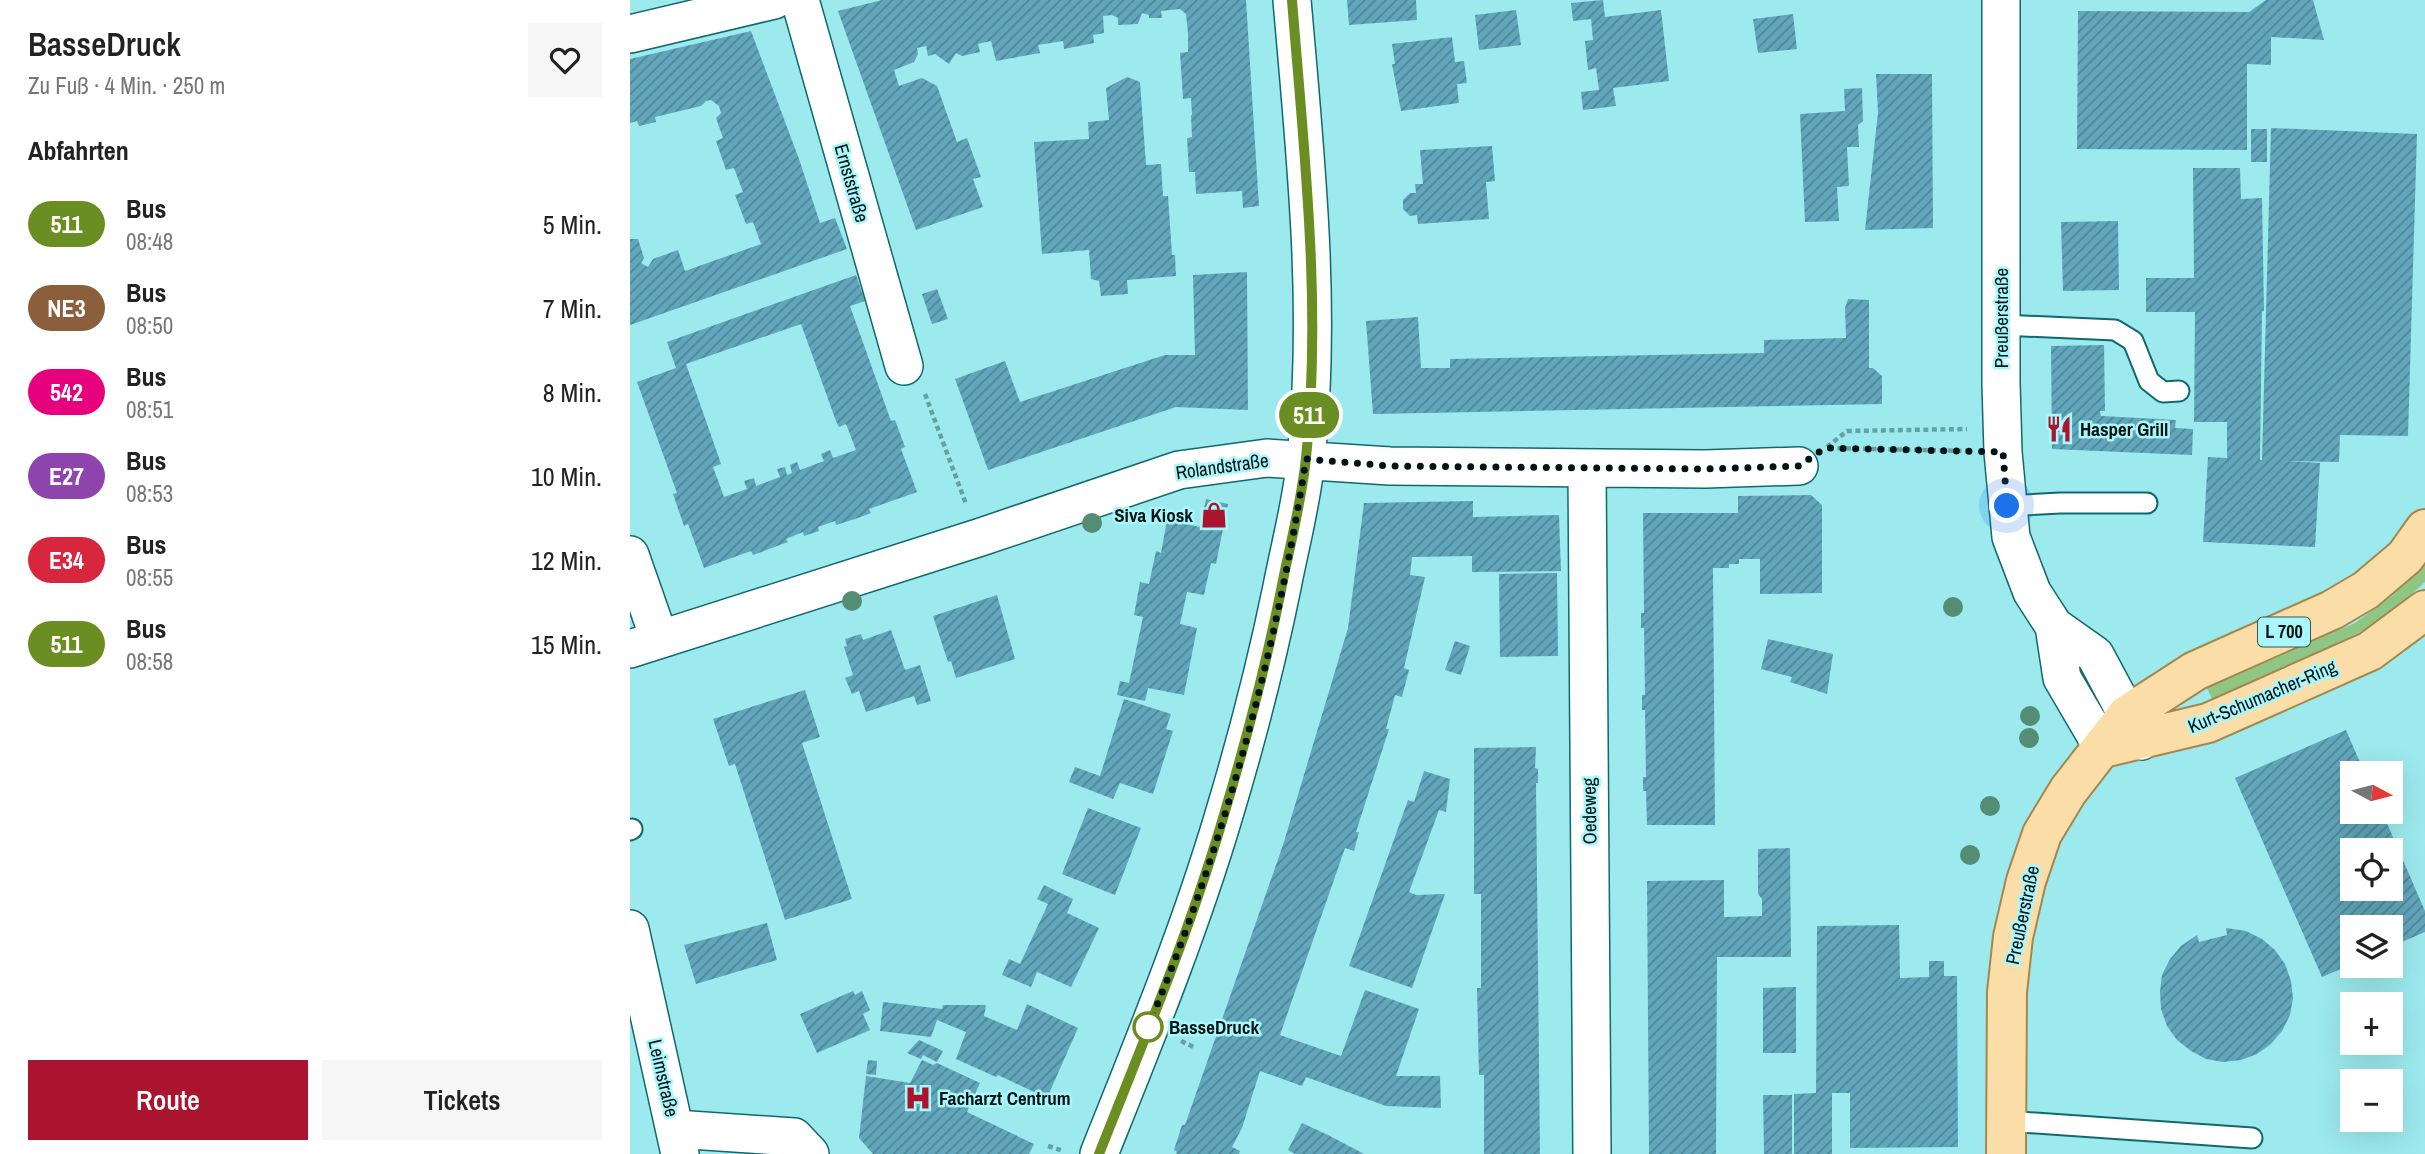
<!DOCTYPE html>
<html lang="de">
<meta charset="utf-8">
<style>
body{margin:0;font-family:"Archivo Narrow",sans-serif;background:#f6f6f6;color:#222;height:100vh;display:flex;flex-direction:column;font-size:26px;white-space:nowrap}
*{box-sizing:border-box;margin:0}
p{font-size:23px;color:#767676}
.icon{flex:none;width:38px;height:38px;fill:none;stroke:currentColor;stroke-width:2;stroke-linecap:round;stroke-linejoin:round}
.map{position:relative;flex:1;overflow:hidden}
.side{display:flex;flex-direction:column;background:#fff;width:630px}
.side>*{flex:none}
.badge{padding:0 14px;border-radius:23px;font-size:24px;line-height:46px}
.needle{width:46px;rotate:97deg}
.controls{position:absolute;left:1710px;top:761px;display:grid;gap:14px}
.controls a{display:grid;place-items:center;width:63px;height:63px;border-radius:0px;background:#fff;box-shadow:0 7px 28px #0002;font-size:35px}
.you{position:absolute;width:35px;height:35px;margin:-18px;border:5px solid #fff;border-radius:50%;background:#1a73e8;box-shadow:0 0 0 10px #1a73e833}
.map>.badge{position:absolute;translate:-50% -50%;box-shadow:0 0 0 4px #fff}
h2{padding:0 28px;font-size:26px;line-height:63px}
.round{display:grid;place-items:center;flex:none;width:74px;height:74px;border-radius:0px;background:#f6f6f6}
.overview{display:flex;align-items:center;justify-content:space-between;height:119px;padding:0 28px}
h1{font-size:33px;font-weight:600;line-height:52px}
.primary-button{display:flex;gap:14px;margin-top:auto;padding:14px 28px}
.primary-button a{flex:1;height:80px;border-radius:0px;background:#aa142e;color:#fff;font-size:28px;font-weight:600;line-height:80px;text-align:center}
.primary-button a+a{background:#f6f6f6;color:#222}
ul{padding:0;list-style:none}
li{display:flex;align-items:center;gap:21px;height:84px;padding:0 28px}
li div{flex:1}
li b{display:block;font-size:26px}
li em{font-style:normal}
li .badge{min-width:77px;font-weight:700;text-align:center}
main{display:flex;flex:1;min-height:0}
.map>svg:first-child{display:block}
</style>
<main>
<section class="side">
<div class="overview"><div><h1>BasseDruck</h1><p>Zu Fuß · 4 Min. · 250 m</p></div><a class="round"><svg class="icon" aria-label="heart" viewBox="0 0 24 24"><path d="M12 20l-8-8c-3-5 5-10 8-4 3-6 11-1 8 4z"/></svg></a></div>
<h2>Abfahrten</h2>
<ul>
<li><span class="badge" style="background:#6b8e23;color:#fff">511</span><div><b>Bus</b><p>08:48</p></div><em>5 Min.</em></li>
<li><span class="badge" style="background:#8b5e3c;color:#fff">NE3</span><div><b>Bus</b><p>08:50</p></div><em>7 Min.</em></li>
<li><span class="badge" style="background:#e6007e;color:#fff">542</span><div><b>Bus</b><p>08:51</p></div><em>8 Min.</em></li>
<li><span class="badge" style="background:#8e44ad;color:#fff">E27</span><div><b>Bus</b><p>08:53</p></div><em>10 Min.</em></li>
<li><span class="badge" style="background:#d7263d;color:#fff">E34</span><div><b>Bus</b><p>08:55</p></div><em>12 Min.</em></li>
<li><span class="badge" style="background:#6b8e23;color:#fff">511</span><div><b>Bus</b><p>08:58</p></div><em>15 Min.</em></li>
</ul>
<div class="primary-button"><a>Route</a><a>Tickets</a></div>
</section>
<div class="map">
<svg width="1795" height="1154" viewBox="0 0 1795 1154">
<defs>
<pattern id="building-hatch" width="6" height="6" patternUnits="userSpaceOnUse" patternTransform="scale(1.75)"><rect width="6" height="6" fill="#62a6bb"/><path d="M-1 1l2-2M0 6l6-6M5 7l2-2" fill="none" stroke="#4e8697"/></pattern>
</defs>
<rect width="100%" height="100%" fill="#9ceaee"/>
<path fill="#8fc683" d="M1795,563V582L1750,622L1650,671L1582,699L1577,688L1725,623L1761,597Z"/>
<path fill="url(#building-hatch)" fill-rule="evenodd" d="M252,0H616L629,206L613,208L612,191L566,194L565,172H559L557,138L562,137L561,115H562L561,98L553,99L550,53L558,52V34L556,14L550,9L531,11L532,18H519V15L512,13L508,24L488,25V18L482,15L473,16L474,33L463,35L464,43L434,49L433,41L408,45L410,53L366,61L361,41L348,44L350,52L332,56L326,53L319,64L305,54L298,56L296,46L287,48L288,54L284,62L264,70L269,86L292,78L307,86L327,142L337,138L351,177L343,179L353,207L286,230L208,11Z
M717,0H786L787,20L719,25Z
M973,0L975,17L1031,10L1039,81L983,88L986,106L953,110L951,92L969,90L966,68L958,70L955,41L963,40L961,19L943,21L941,3Z
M1636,0H1683L1694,40L1641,37V65L1617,64V150L1447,149L1448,11L1619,12Z
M886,10L891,45L849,50L845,15Z
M1163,14L1167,49L1128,53L1123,19Z
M121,31L169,159L190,223L205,218L217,249L0,325V239H8L14,258L11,263L18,267L23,259L48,250L55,271L131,244L123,222L116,224L105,195L113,192L104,168L96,170L86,141L93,138L86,118L91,113L89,106L81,100L76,101L71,106L25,117L26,122L9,126L7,121L0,123V59Z
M822,37L825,62L834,61L837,83L827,84L829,103L771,111L762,64H765L762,44Z
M1246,74H1302L1303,228L1235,230L1248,113Z
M497,77L510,82L516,165L531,164L533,196H538L542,255H545L546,276L497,280L498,294L471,296L469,281L461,279L459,250L412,254L404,142L459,139L458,122L479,120L476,88Z
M1232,88L1233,121L1228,125L1229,147H1217L1219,186L1207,187L1209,221L1175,222L1170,114L1215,111L1214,89Z
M1641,128L1787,134L1778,436L1710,435L1709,462L1656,461L1690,463L1685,547L1573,542L1578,457L1597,458V422H1564L1565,312H1516V278H1564L1563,168H1610L1611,199L1632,198L1634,311H1632L1630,460H1632Z
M1621,129H1637V162H1621Z
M862,146L865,181L856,182L859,219L788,224L787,215L780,216L773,209V200L780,193H786L785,184H793L790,150Z
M1488,221L1489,290L1433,291L1431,222Z
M617,272L618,410L546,407L358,470L325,379L375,361L390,402L535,355H565L563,275Z
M226,275L235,301L220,306L261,421L265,420L275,447L271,449L287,492L239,509L241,513L225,519L206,525L205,521L188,527L189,531L174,536L173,532L156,539L158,542L139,549L123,555L121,551L74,568L58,524L54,526L43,494L47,493L7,382L46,368L37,342ZM171,324L206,421L209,427L216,424L226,450L203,458L200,450L191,454L194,461L170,470L167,462L160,465L162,473L157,475L155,467L147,469L150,477L126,486L124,478L114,481L117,489L94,497L83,467L91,464L89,458L56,364Z
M307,289L318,319L302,324L292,294Z
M1218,299L1239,300V368H1243L1252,376V404L743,414L736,321L788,317L791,368H820V359L1134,353V340L1216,338L1215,308Z
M1474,345L1475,411H1470L1471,416L1546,420L1545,428L1563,429L1562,455L1422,449L1421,346Z
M1181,495L1192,505V593L1130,594V559H1109V564H1099V568H1083L1085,825H1017L1016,791H1013V777H1016L1015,710H1012V695H1015L1014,628H1011V613H1014L1013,513H1108V496Z
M576,499L598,504L586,564L581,563L574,595L557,592L550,624L567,628L554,695L518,688L515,701L487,695L490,681L499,683L513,617L504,615L510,582L519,584L526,551L531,553L537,520L570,527Z
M843,501V517L929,515L931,571L842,572V556L782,557L780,575L795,577L774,668L779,670L772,697L765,695L756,729H759L726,832H729L724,851L715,848L650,1035L711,1056L735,990L789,1009L766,1076H810L811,1108L756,1106L676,1077L672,1086L630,1071L612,1128L602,1147L610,1151L609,1154H546L547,1152L544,1150L552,1125H555L653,845L718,628L734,503Z
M927,573L928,656L870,657L869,574Z
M367,595L385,659L326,678L321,661L318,662L303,616Z
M261,630L275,670L290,665L301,701L287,705L284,696L236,712L229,691L222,694L215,678L223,675L214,647L217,646L215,639L231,634L233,640Z
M1138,639L1203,654L1197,694L1160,682L1162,677L1131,669Z
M825,641L840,646L831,675L815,670Z
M175,690L190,737L172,743L222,899L155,920L105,764L99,766L83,719Z
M494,699L541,714L536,729L543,731L523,794L490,783L483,799L439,782L445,767L470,776Z
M1716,730L1735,774H1722V812H1752L1795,911V932L1760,947V928H1722V964L1692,977L1605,778ZM1722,850H1760V889H1722Z
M906,747L905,768L908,769V783H906L910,1154H854V1075H849L847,988H851V894H844V748Z
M794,771L820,779L816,812L809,810L779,892L786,895L815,894L782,988L719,966L778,800L784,802Z
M458,808L511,828L485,895L432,874Z
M1160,848L1161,957H1087L1086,1154H1019L1017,881L1094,880V917L1132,916V899L1128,894V849Z
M414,885L443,899L437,913L469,928L441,987L407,972L401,987L372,975L379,959L390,964L418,904L407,899Z
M137,923L147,960L66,984L54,945Z
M1269,925L1270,978L1299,977V961H1314V976H1327L1328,1147L1220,1148V1093H1202V1154H1164V1094L1186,1093L1187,926Z
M1596,928L1616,931L1632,939L1645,950L1655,964L1661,981L1663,998L1660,1015L1652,1031L1641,1044L1627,1054L1611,1060L1593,1062L1576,1059L1561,1051L1547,1040L1537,1026L1531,1009L1530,992L1532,975L1540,959L1551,946L1567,935L1569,942L1597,935Z
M1166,987V1053H1133V988Z
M223,991L225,995L232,991L240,1010L233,1014L240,1030L187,1053L170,1014Z
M253,1002L312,1009L313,1005H356L354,1016L387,1030L397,1004L448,1028L417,1098L368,1075L366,1077L326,1059L336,1032L307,1020L301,1037L250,1031Z
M289,1040L313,1051L307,1062L293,1055L291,1059L277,1053Z
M238,1060L247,1061L246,1075L236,1074Z
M292,1060L303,1065L307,1063L350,1083L337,1112L404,1144L399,1154H243L229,1138L236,1076L280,1083Z
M1133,1095H1162V1154H1134Z
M672,1123L698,1135L734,1154H665L658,1150Z"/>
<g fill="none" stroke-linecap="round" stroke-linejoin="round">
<g stroke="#11686d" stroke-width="23">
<path id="lane" d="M1371,325L1485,330L1503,341L1519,381L1533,392L1549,391
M1377,506L1430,503H1517
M0,830L2,829
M1376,1121L1622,1138"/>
</g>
<g stroke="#11686d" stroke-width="40">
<path id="street" d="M170,0L274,366
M1371,0V383L1373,452L1381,537L1402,592L1424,626L1465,655L1511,741
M0,34L144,0
M957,468L962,1154
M0,555L29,638
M1424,626L1432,678L1473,748
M0,649L351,537L549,470L637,458L760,466L1075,469L1169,466
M0,929L50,1154
M45,1129L164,1137L180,1154
M469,1154C513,1044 559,932 593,818C616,742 636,665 652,587C660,545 672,502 676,458C692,306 675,152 662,0"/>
</g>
<g stroke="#a2884f" stroke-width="42">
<path id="primary" d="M1473,748L1578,723L1740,651L1795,610
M1376,1154L1377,992L1383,937L1396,881L1412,834L1438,791L1497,715L1565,671L1702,610L1736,590L1775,557L1795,529"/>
</g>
<path stroke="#66a0a3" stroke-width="4.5" stroke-dasharray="5 3.5" stroke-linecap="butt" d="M295,394L336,504
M1197,447L1217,431L1337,429
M1199,448L1337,451
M551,1041L566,1048
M418,1146L434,1151"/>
<use href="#lane" stroke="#fff" stroke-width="19"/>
<use href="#street" stroke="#fff" stroke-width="37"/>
<use href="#primary" stroke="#fbdda8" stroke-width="38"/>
</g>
<g fill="#548d74">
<circle cx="462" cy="523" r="10"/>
<circle cx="222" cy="601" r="10"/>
<circle cx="1323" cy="607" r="10"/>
<circle cx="1400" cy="716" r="10"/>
<circle cx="1399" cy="738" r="10"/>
<circle cx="1360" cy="806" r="10"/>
<circle cx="1340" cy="855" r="10"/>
</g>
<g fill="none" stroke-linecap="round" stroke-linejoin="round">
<g stroke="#fff" stroke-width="16">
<path id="line" d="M469,1154C512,1045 560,931 593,818C617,738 638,658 654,575C662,537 672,498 676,458C692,306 674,152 662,0"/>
</g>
<use href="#line" stroke="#6b8e23" stroke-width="10"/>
<path stroke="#001315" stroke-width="7" stroke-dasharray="0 12.6" d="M518,1027C594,846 646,653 676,459L760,466L1075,469L1169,466L1195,448L1373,452L1377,506"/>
</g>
<defs>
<g id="restaurant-bare" transform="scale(2.1)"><path d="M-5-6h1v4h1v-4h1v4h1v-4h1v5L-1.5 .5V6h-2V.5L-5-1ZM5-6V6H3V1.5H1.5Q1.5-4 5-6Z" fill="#aa142e" stroke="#aaf7fb" stroke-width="2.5" paint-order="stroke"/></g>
<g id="shop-bare" transform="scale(2.1)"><path d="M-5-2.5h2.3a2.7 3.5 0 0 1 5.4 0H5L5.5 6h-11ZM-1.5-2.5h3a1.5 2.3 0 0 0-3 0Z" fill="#aa142e" stroke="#aaf7fb" stroke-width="2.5" paint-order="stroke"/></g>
<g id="hospital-bare" transform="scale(2.1)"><path d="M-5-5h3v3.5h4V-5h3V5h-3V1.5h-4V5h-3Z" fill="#aa142e" stroke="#aaf7fb" stroke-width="2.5" paint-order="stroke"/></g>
</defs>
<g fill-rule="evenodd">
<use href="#restaurant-bare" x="1429" y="429"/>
<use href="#shop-bare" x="584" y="515"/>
<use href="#hospital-bare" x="288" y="1098"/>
</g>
<circle fill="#fff" stroke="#6b8e23" stroke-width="3.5" cx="518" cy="1027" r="14"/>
<g text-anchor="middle" stroke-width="5" stroke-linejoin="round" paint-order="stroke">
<rect fill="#aaf7fb" stroke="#33575a" stroke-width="2" x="1628" y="617.5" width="52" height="29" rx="5"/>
<g font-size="18" font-weight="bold" fill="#001315">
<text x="1654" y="638">L 700</text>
</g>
<g font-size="19" fill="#001315" stroke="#aaf7fb">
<text transform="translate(222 183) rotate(74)" y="7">Ernststraße</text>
<text transform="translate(1371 318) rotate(-90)" y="7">Preußerstraße</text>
<text transform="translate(592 466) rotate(-8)" y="7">Rolandstraße</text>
<text transform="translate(1632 696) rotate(-23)" y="7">Kurt-Schumacher-Ring</text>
<text transform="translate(959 811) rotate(-91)" y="7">Oedeweg</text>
<text transform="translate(1392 915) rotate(-78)" y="7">Preußerstraße</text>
<text transform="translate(34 1078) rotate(77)" y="7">Leimstraße</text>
</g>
<g font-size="19" font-weight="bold" fill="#001315" stroke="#aaf7fb" text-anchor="start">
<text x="1450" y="436">Hasper Grill</text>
<text x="563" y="522" text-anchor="end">Siva Kiosk</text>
<text x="309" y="1105">Facharzt Centrum</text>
</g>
<g font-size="19" font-weight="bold" fill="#001315" stroke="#aaf7fb" text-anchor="start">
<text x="539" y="1034">BasseDruck</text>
</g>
</g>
</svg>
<div class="controls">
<a><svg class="needle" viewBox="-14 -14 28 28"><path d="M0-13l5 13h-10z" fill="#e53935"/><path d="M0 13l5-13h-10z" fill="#767676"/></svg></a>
<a><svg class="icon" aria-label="locate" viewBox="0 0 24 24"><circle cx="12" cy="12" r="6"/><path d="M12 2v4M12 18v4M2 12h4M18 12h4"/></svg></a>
<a><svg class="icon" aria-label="layers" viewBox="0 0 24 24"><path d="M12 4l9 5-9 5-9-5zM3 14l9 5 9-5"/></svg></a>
<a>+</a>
<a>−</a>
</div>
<div class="you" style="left:1377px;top:506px"></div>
<b class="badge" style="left:679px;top:415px;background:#6b8e23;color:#fff">511</b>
</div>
</main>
